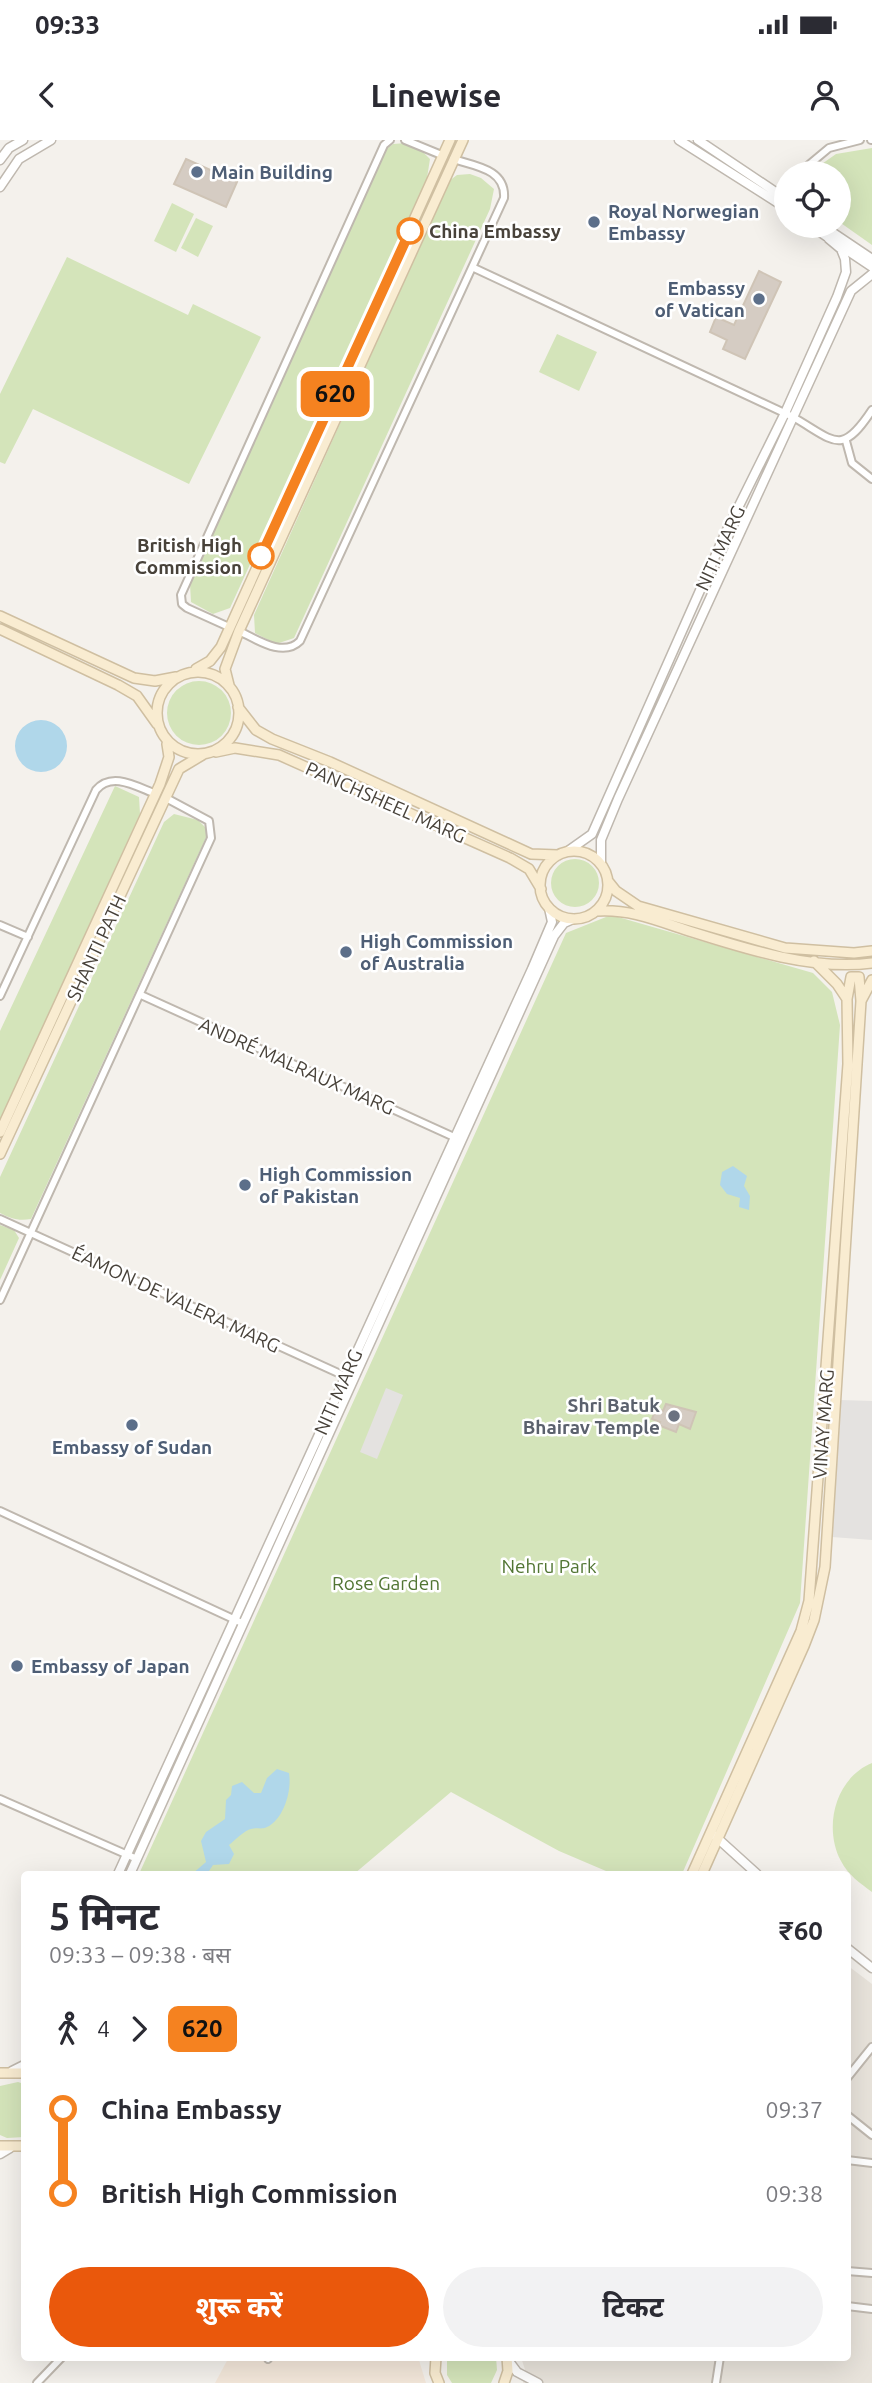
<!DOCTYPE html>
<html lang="hi">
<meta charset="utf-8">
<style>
body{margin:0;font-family:Ubuntu,"Noto Sans Devanagari",sans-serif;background:#f2f2f3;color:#2b2b33;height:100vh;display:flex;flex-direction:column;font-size:26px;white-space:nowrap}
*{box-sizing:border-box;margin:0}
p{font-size:23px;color:#7c7c81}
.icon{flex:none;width:38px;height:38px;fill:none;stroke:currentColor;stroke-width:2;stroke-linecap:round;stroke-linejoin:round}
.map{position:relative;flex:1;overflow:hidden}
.panel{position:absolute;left:21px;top:1731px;width:830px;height:490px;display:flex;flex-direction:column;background:#fff;border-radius:7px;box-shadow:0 7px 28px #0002}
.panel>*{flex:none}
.badge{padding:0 14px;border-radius:10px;font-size:24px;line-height:46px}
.fabs{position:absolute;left:774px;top:21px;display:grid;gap:14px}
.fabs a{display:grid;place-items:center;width:77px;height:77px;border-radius:50%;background:#fff;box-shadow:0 7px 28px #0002;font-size:35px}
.map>.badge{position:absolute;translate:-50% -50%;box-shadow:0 0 0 4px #fff}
.legs{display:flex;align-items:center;gap:10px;height:77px;padding:0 28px;font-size:23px}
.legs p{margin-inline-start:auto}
.head{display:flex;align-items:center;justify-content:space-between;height:119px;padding:0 28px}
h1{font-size:38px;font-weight:700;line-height:52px}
.action{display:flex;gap:14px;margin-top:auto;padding:14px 28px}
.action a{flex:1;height:80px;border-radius:42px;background:#ea580c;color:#fff;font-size:28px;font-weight:700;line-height:80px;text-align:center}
.action a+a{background:#f2f2f3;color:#2b2b33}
ul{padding:0 28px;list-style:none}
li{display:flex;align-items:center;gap:24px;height:84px;font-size:26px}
li i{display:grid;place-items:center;width:10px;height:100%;margin:0 9px;background:currentColor}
li i::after{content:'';width:18px;height:18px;margin:-9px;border:5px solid;border-radius:50%;background:#fff}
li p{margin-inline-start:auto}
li:first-child i{background:linear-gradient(#0000 50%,currentColor 0)}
li:last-child i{background:linear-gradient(currentColor 50%,#0000 0)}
.status{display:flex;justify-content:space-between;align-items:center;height:49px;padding:0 35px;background:#fff;direction:ltr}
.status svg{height:19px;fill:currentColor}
header{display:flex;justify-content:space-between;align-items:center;height:91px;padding:0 28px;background:#fff;font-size:32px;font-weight:700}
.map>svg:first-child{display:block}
</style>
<div class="status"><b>09:33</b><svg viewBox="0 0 49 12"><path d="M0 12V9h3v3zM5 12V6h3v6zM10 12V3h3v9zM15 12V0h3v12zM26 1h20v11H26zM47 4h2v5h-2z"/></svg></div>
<header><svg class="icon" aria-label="back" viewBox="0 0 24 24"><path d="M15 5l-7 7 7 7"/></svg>Linewise<svg class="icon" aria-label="person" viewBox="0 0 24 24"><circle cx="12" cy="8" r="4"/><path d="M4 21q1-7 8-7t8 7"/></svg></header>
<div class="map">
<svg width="872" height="2243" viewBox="0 0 872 2243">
<rect width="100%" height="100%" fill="#f4f1ec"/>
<path fill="#e8e3db" d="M847,1825L872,1844V2243H523L526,2233L521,2217H847Z"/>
<path fill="#f3e7da" d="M229,2217H418L426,2243H215Z"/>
<path fill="#d4e4ba" d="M406,3L418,7L430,19L427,38L230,468L213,474L191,462L190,444L385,10L393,4Z
M872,8V105L838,81V33H809L836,14Z
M470,34L481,38L494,49L490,69L294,498L276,504L255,493L254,475L449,41L457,35Z
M172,63L194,74L176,112L154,101Z
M196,78L213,86L198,117L181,108Z
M67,117L188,175L193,164L261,197L189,344L33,269L5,324L0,322V254Z
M557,194L597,212L579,251L539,232Z
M167 573a32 32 0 1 1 64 0a32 32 0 1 1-64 0Z
M115,646L139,657L140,674L0,980V891Z
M174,674L198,680L209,691L31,1079C19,1081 11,1079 0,1073V1037L164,682Z
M551 743a24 24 0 1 1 48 0a24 24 0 1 1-48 0Z
M611,775L813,833L832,852L840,885L800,1463L682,1734H613L559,1711L451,1652L354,1734H139L566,793Z
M0,1085L14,1090L19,1098L0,1140Z
M872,1623V1752C860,1743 848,1735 841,1721C823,1688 835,1638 872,1623Z
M18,1942L24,1944V1997L7,1998L0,1995V1946Z
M447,2217H496L497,2230L491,2243H452L447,2235Z"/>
<path fill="#e4e2e0" d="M386,1248L403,1255L377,1319L360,1312Z
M840,1260L872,1261V1400L832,1397Z"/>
<path fill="#b0d7ea" d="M15 606a26 26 0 1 1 52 0a26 26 0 1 1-52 0Z
M733,1026L747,1036L744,1046L750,1056L749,1070L739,1067L740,1058L727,1054L720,1045L722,1032Z
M277,1629L289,1633C292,1650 284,1679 267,1687C261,1690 257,1687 251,1689C245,1690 235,1700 229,1705L234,1714L229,1724L213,1725L207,1734H192L206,1722L201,1701L206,1692L225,1679L226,1660L231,1655L232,1646L242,1642L254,1653H261L267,1638Z"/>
<path fill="#d5ccc3" stroke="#cfc4b6" stroke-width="2" d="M186,19L237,42L226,67L174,44Z
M759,131L781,142L745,219L723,209L727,200L710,192L716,177L734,185Z
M666,1264L696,1272L690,1289L679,1284L676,1292L658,1285L660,1282L652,1279L656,1269L663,1271Z"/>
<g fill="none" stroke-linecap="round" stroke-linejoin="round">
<g stroke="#bfb8af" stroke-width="10">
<path id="minor" d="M405,0L444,16
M871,0H872
M799,33L829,8L860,0
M474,128L793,277C835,301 841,317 872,270
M846,301L852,323L872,339
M229,487L187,468L182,464L181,455L384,5L390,0
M239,491C256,499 283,518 300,501L504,58C506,29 475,26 453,19
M0,785L28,797
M141,855L454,997
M0,856L96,650C112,631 137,647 156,654
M0,1079L347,1237
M0,1160L211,698L209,681L166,658
M0,1371L242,1483
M0,1659L137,1719
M847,1938L872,1907
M847,1975L872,1995
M847,2020L872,2023
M847,2131L872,2133
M847,2166L872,2169
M268,2219L269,2217
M37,2243L62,2217
M716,2243L720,2217"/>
</g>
<g stroke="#bfb8af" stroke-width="11">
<path id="tertiary" d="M679,0L786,68
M698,0L786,59
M0,20L9,8L23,0
M0,47L19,19L51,0
M811,86L872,127
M823,86L872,119
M568,711L592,694L725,394L785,273L837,157L846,132L845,119L841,109L829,99
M601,723V700L618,659L851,151L872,134
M715,1696L757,1734
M118,1734L532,829L552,782L549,768
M130,1734L554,796L564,783L573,779
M847,1808L872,1828
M12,1931L24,1925
M0,2014L10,2008
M508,2220L517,2232L538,2243"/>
</g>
<g stroke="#cfbfa1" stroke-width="12">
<path id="secondary" d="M0,476L134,538L155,541L176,537
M0,489L118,545L137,556L157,584
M196,529L210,521L221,507L450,0
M157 573a41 41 0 1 1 82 0a41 41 0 1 1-82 0Z
M229,545L225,529L239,491L463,0
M238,567L256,590L272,599L330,622L531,714L558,715
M216,612L235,608L279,615L510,718L529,729L541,749
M540 745a34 34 0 1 1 68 0a34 34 0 1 1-68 0Z
M608,741L616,751L638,766L785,808L854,813L872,811
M597,771C630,769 656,780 686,790C743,808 812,831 872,823
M814,821L837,844L847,859
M0,992L160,644L169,617L167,604
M0,1014L179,629L204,614
M692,1734L801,1491L809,1461L848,924L847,859L851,837H859L861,861
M702,1734L804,1506L814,1480L825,1427L861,861L872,840
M0,1933H24
M0,2006H24
M436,2217L435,2233L439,2243
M504,2243L508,2231L507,2217"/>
</g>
<use href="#minor" stroke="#fff" stroke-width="6"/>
<use href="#tertiary" stroke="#fff" stroke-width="8"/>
<use href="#secondary" stroke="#f9ecd1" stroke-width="9"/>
</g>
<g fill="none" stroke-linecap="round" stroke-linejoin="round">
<g stroke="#fff" stroke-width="16">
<path id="line-1" d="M261,416L410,91"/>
</g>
<use href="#line-1" stroke="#f58220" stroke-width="10"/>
</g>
<g fill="#5c6f8a" stroke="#fff" stroke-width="2.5">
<circle cx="197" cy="32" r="7"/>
<circle cx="594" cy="82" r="7"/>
<circle cx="759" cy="159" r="7"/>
<circle cx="346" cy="812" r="7"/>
<circle cx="245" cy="1045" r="7"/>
<circle cx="132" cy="1285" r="7"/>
<circle cx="17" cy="1526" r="7"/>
</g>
<g fill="#fff" stroke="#f58220" stroke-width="3.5">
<circle cx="410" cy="91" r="12"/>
<circle cx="261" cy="416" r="12"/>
</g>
<circle fill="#6b7280" stroke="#fff" stroke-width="2.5" cx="674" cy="1276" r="7"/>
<g text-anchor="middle" stroke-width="5" stroke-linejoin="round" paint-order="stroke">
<g font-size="19" font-weight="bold" fill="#4e5e75" stroke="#fff" text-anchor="start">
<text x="211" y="39">Main Building</text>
<text x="608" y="78">Royal Norwegian<tspan x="608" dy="22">Embassy</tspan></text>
<text x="745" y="155" text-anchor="end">Embassy<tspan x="745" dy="22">of Vatican</tspan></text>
<text x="360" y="808">High Commission<tspan x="360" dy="22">of Australia</tspan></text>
<text x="259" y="1041">High Commission<tspan x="259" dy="22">of Pakistan</tspan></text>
<text x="132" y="1314" text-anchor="middle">Embassy of Sudan</text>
<text x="31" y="1533">Embassy of Japan</text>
</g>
<g font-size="19" font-weight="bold" fill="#48423a" stroke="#fff" text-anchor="start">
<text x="429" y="98">China Embassy</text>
<text x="242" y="412" text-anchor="end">British High<tspan x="242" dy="22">Commission</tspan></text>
</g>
<g font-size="19" fill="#48423a" stroke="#fff">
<text transform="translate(720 408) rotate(-65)" y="7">NITI MARG</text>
<text transform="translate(386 662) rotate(24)" y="7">PANCHSHEEL MARG</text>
<text transform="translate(96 808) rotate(-65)" y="7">SHANTI PATH</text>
<text transform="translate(297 926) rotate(24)" y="7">ANDRÉ MALRAUX MARG</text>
<text transform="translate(176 1159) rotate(25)" y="7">ÉAMON DE VALERA MARG</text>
<text transform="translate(338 1252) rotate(-66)" y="7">NITI MARG</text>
<text transform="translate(823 1284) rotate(-86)" y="7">VINAY MARG</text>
</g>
<g font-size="19" font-weight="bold" fill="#5b616d" stroke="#fff" text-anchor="end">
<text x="660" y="1272">Shri Batuk<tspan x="660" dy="22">Bhairav Temple</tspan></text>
</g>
<g font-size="19" fill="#517533" stroke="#fff">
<text x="549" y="1433">Nehru Park</text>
<text x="386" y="1450">Rose Garden</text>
</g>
</g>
</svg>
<div class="fabs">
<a><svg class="icon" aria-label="locate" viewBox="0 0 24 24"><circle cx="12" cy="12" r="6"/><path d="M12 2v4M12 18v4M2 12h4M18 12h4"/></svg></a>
</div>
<b class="badge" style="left:335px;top:254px;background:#f58220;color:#111">620</b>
<section class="panel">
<div class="head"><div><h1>5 मिनट</h1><p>09:33 – 09:38 · बस</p></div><b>₹60</b></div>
<div class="legs"><svg class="icon" aria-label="walk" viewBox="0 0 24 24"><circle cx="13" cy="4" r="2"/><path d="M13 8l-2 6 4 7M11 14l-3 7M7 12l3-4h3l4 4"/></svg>4<svg class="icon" aria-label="forward" viewBox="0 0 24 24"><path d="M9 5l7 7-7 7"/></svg><b class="badge" style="background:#f58220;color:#111">620</b></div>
<ul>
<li><i style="color:#f58220"></i><b>China Embassy</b><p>09:37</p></li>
<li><i style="color:#f58220"></i><b>British High Commission</b><p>09:38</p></li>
</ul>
<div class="action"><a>शुरू करें</a><a>टिकट</a></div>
</section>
</div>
